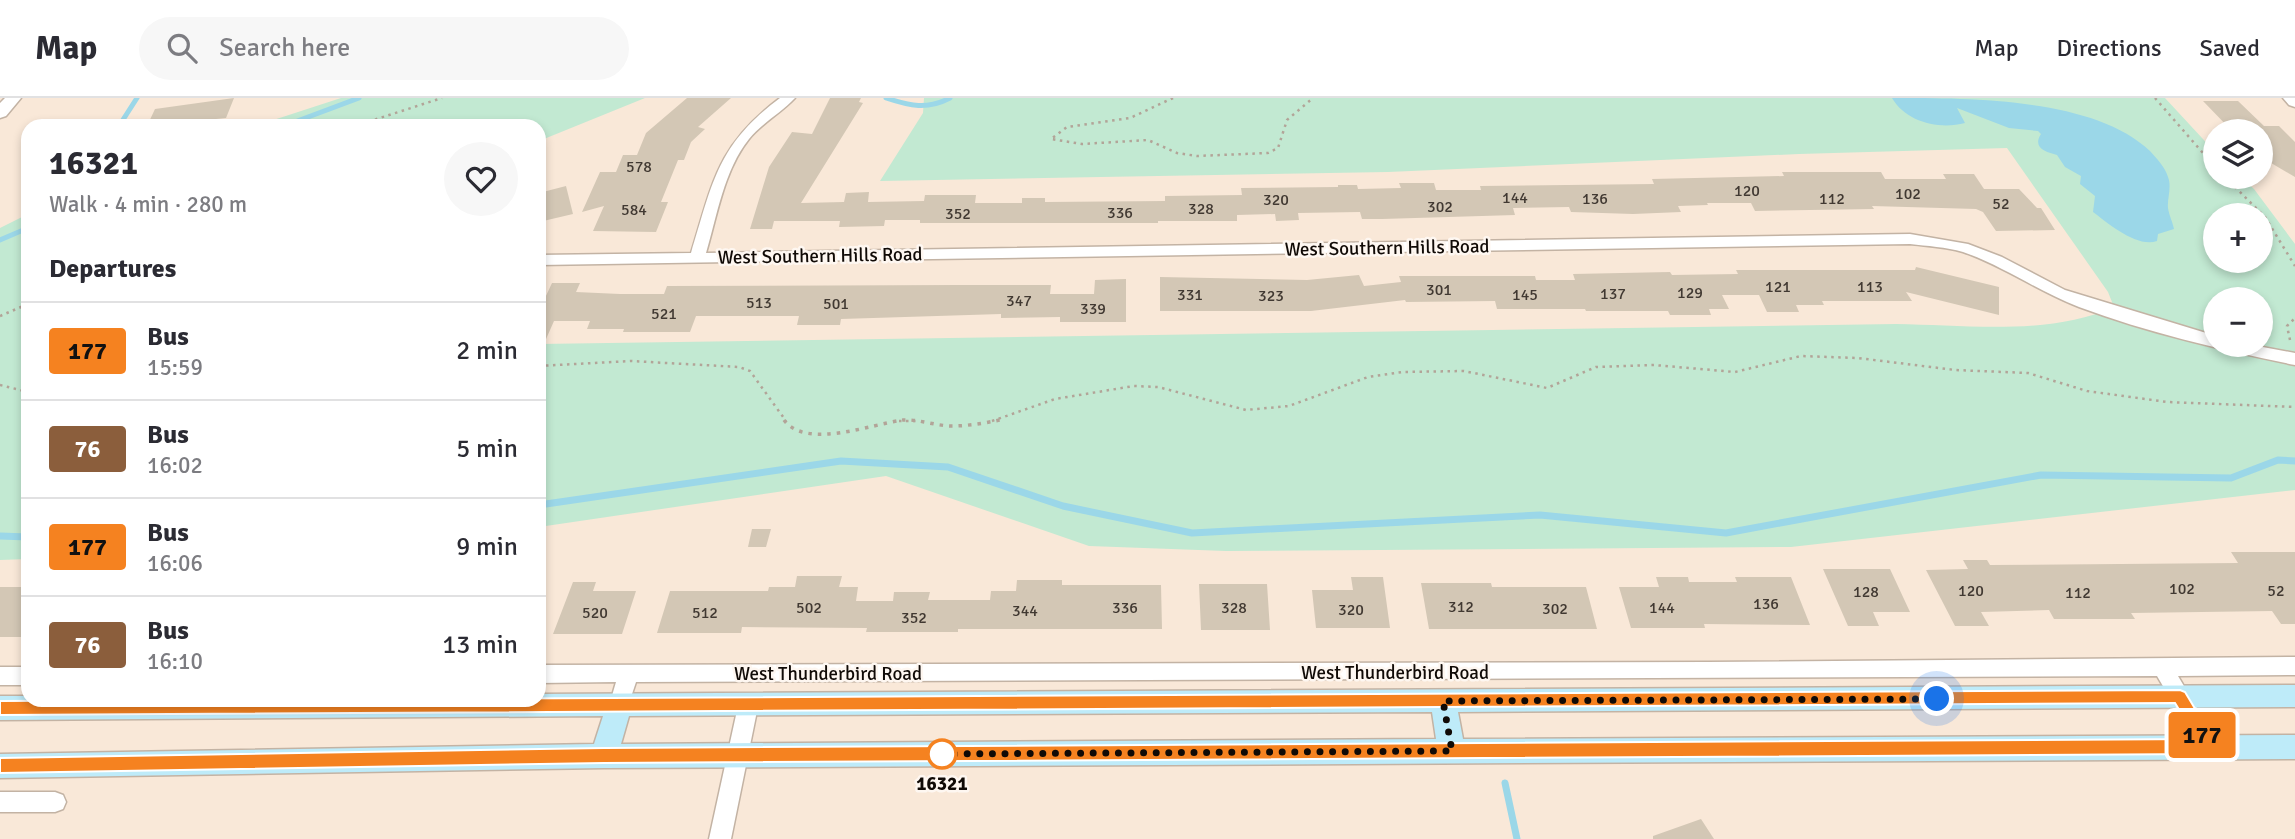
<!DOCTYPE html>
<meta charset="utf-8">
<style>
body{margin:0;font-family:Signika,sans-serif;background:#f7f7f7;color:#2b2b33;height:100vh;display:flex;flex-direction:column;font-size:26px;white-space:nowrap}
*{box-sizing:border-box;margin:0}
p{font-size:23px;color:#7c7c81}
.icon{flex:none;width:38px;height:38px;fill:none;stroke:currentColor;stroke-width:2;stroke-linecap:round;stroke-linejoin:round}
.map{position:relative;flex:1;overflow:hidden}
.panel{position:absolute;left:21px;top:21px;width:525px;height:588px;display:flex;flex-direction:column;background:#fff;border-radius:21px;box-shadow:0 4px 10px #0003}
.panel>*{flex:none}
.badge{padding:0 14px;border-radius:5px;font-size:24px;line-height:46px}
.controls{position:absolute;left:2203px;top:21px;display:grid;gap:14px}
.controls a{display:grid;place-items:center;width:70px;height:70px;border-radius:50%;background:#fff;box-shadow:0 4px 10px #0003;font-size:35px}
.you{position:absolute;width:35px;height:35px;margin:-18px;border:5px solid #fff;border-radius:50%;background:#1a73e8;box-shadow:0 0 0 10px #1a73e833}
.map>.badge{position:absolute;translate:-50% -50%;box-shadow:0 0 0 4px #fff}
h2{padding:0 28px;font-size:26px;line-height:63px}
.round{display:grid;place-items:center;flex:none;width:74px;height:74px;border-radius:37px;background:#f7f7f7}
.summary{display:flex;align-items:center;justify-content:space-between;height:119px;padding:0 28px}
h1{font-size:33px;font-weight:800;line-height:52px}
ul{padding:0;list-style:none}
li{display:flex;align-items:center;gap:21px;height:98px;padding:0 28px;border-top:2px solid #e1e1e2}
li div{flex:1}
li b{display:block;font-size:26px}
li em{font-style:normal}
li .badge{min-width:77px;font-weight:700;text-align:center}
header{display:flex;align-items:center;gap:42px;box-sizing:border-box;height:98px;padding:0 35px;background:#fff;border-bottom:2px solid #e1e1e2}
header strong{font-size:33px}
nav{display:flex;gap:38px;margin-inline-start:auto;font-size:24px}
.search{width:490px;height:63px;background:#f7f7f7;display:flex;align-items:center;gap:18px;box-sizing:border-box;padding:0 24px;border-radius:38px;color:#7c7c81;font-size:26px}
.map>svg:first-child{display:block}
</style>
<header>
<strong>Map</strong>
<div class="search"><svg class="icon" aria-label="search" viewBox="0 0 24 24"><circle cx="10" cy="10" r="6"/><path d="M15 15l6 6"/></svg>Search here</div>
<nav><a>Map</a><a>Directions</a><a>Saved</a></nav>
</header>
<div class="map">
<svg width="2295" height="741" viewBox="0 0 2295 741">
<rect width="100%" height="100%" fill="#f9e8d8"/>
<path fill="#c2e9d2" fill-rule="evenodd" d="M341,0H645L539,43V28H255Z
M924,0H2165L2215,54L2216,79H2241L2254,91L2295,146V392L1791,449L1226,453L1089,448L886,378L539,429V246L1896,226C1967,227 2049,238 2114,209L2108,194L2007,50L1799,56L1388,74L880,83L923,15ZM2216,117H2261V163H2216ZM2216,201H2261V247H2216Z
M28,116V461L0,462V130Z"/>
<path fill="#9bd7e8" d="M1892,0C1971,0 2095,0 2150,53C2157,61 2165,69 2168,79C2172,89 2167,101 2168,110C2169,117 2173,125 2174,131L2158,136L2157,143C2137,150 2109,126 2093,114L2095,98L2080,86L2081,78L2065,69L2057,57C2046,54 2032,50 2041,36L2038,33L2009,30L1957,10L1965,25C1939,32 1906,24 1892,0Z"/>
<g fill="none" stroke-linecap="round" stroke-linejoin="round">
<path stroke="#9bd7e8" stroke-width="5" d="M886,0C910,8 927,12 950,0
M119,28L137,0
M284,28L359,0
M0,142L28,130"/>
<path stroke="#9bd7e8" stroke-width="7" d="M539,407L841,363L948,369L1063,408L1192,435L1540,417L1726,435L2041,377L2231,380L2278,362L2295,363
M0,438L28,439
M1505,685L1517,741"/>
</g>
<path fill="#d3c7b5" d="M234,0L226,20L147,28L155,11Z
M687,0H731L698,29L705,31L691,44L684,62H678L661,104H668L656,134L593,133L604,108L582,114L600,74H616L623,57H637L646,35Z
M830,0H861L859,4L863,5L801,105L844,104L846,95L869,94L868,104L924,103L925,97H976L975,105H1022V100H1045V104L1165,103V98L1242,97L1241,90L1338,89V87H1357L1358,91L1401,90L1399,85H1434L1436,92H1481L1480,88L1654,86L1652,81L1784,78L1782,74H1881L1885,81H1946L1943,76H1974L1984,91H2019L2037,110H2041L2055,132L1996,133L1983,114L1976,111L1872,108L1874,111L1755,113L1751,105H1707L1708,107L1678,108L1681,114L1633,116L1571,114L1569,109L1513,110L1515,117L1382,121H1362L1360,114L1298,115L1299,122L1276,123L1275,116L1237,117V123H1158V125H920V122H885L884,128L839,129L840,123H774L772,131H750L769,69L792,34L812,36Z
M2203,3H2238L2264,28H2279L2295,44V79L2261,59V33L2231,32Z
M566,88L573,116L539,124V95Z
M1916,169L1999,189V217L1906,194L1912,203H1822L1824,207H1796L1799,214H1767L1759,197H1722L1729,211H1709L1711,217H1670L1668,213H1586L1585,211H1497L1495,203L1406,204L1405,202L1311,213H1160V179L1307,182L1359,177L1364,188L1401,184L1399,178H1535L1536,182H1575L1573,176L1670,174L1672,177L1738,176L1736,172H1915Z
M1126,181V224H1060V219L1001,220V216L841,221L840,227H797L799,218H696L690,234H623L624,231H587L590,223H554L539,257V213L552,185H580L576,194L620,196H664L667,188L959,187H1051L1050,196H1094L1095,182Z
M752,431H771L766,449H748Z
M2231,454H2295V526H2281L2272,513L2131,515L2135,521H2054L2049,512L1981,514L1989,528H1955L1926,472L1968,471L1963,462H1987L1990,467L2238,465Z
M1823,471H1890L1910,514H1873L1879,528H1848Z
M797,478H842L839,489H858L856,503H893L894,494H930L928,502H990L991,493H1016L1017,482H1062V487H1161L1162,531H958V534H866L867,530L742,529L741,535H657L670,493H768L769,489H795Z
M1351,479H1383L1390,530H1316L1312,492H1353Z
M1656,479H1688L1689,484H1737L1735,479H1791L1810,527L1704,526L1705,530H1631L1619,489H1659Z
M573,484H596L593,493H636L622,536H553Z
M1421,485H1491L1492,489H1586L1597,531H1429Z
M1199,486H1267L1270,532H1201Z
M0,489H28V539H0Z
M1701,721L1714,741H1653V738Z"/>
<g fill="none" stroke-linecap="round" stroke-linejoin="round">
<g stroke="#c3b3a4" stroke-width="3">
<path id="minor" d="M780,0H795C781,15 762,25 749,41C724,72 717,118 706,155L1910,136L1968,146L2002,159L2065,192L2216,238V247H2252L2295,255V267C2222,252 2149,235 2079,209C2039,194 2004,168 1963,154C1946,149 1927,148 1910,146L539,167V157L691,155C713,84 717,47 780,0Z
M2295,559V577L2178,578L2220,649L2217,656L2210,658L2203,656L2157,578L636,584L626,614L619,617L612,614L609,608L616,584L539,585V567L1708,564Z
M0,569H28V587H0Z
M748,599L755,602L758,608L731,741H709L738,608L741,602Z
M0,694H55L63,697L66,704L63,711L55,714H0Z"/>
</g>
<g stroke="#c3b3a4" stroke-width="3">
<path id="tertiary" d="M5,0H21L6,18L0,20V5Z
M2283,0H2295V9L2289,7Z"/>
</g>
<g stroke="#c3b3a4" stroke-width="3">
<path id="secondary" d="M2295,587V609L1458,614L1463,641L2295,637V661L604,670L0,680V656L594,646L603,618L0,622V598H28V602H539V596ZM1432,614L1436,641L621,646L629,618Z"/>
</g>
<path stroke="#b2a498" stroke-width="2.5" stroke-dasharray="2.5 4.5" stroke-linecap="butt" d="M1173,0L1130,20L1067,29L1051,41L1082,46L1148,42L1177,55L1197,58L1268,55L1278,50L1287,22L1313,0
M2155,0L2216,70
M355,28L442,0
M2225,79L2265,119L2295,168
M0,218L28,206
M2290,242L2287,228L2295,220
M539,268L631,263L739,269L750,273L786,323
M0,287L28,294
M899,323H916
M992,323L1055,301L1134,288L1158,289L1246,312L1289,308L1368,279L1402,274L1464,273L1547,290L1596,269L1654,267L1735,274L1801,258L1858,260L1955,272L2028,275L2087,293L2167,304L2295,309"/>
<path stroke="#b2a498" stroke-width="3.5" stroke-dasharray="3.5 6" stroke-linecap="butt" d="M784,322C806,352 872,326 903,322C919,321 936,328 952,328C968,328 985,325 1000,322"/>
<use href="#minor" fill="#fff" fill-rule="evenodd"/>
<use href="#tertiary" fill="#fff" fill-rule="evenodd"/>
<use href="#secondary" fill="#beebf9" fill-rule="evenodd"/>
</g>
<path fill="#f58220" stroke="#fff" stroke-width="2" d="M2180,592L2185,594L2218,649L2215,654L2210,656L604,665L0,675V660L604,650L2197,641L2175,605L0,617V603Z"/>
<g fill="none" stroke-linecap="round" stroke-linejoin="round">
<path stroke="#100a06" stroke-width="7" stroke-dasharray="0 12.6" d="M942,656L1452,653L1443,603L1937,601"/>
</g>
<circle fill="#fff" stroke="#f58220" stroke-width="3.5" cx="942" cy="656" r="14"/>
<g text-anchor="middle" stroke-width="5" stroke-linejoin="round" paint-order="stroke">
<g font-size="16" fill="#413932">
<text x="639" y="74">578</text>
<text x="1747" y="98">120</text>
<text x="1908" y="101">102</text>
<text x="1515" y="105">144</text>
<text x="1595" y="106">136</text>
<text x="1832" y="106">112</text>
<text x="1276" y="107">320</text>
<text x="2001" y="111">52</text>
<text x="1440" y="114">302</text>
<text x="1201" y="116">328</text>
<text x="634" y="117">584</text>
<text x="1120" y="120">336</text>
<text x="958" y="121">352</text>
<text x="1778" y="194">121</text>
<text x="1870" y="194">113</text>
<text x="1439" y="197">301</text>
<text x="1690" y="200">129</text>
<text x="1613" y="201">137</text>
<text x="1190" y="202">331</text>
<text x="1525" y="202">145</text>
<text x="1271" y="203">323</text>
<text x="1019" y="208">347</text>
<text x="759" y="210">513</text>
<text x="836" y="211">501</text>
<text x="1093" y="216">339</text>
<text x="664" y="221">521</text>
<text x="2182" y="496">102</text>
<text x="1971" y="498">120</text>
<text x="2276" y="498">52</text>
<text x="1866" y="499">128</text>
<text x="2078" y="500">112</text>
<text x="1766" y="511">136</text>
<text x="1461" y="514">312</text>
<text x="809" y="515">502</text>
<text x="1125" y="515">336</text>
<text x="1234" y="515">328</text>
<text x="1662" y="515">144</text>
<text x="1555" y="516">302</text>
<text x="1351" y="517">320</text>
<text x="1025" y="518">344</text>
<text x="595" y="520">520</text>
<text x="705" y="520">512</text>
<text x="914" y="525">352</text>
</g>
<g font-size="19" fill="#100a06" stroke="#fef7f1">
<text transform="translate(1387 149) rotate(-1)" y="7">West Southern Hills Road</text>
<text transform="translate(820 157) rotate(-1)" y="7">West Southern Hills Road</text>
<text x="1395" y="581">West Thunderbird Road</text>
<text x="828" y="582">West Thunderbird Road</text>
</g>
<g font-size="19" font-weight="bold" fill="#100a06" stroke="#fef7f1">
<text x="942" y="692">16321</text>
</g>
</g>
</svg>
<div class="controls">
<a><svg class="icon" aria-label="layers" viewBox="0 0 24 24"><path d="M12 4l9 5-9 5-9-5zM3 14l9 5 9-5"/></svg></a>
<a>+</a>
<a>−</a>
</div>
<div class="you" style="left:1937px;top:601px"></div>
<b class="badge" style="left:2202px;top:637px;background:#f58220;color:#111">177</b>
<section class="panel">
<div class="summary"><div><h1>16321</h1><p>Walk · 4 min · 280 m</p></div><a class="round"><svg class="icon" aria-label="heart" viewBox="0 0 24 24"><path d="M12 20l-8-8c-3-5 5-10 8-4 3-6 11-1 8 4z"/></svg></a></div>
<h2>Departures</h2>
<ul>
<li><span class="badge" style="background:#f58220;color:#111">177</span><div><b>Bus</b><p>15:59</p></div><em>2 min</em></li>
<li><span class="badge" style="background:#8b5e3c;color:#fff">76</span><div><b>Bus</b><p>16:02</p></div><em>5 min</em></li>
<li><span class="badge" style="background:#f58220;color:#111">177</span><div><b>Bus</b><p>16:06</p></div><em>9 min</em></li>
<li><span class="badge" style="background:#8b5e3c;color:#fff">76</span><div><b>Bus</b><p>16:10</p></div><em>13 min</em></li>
</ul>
</section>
</div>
